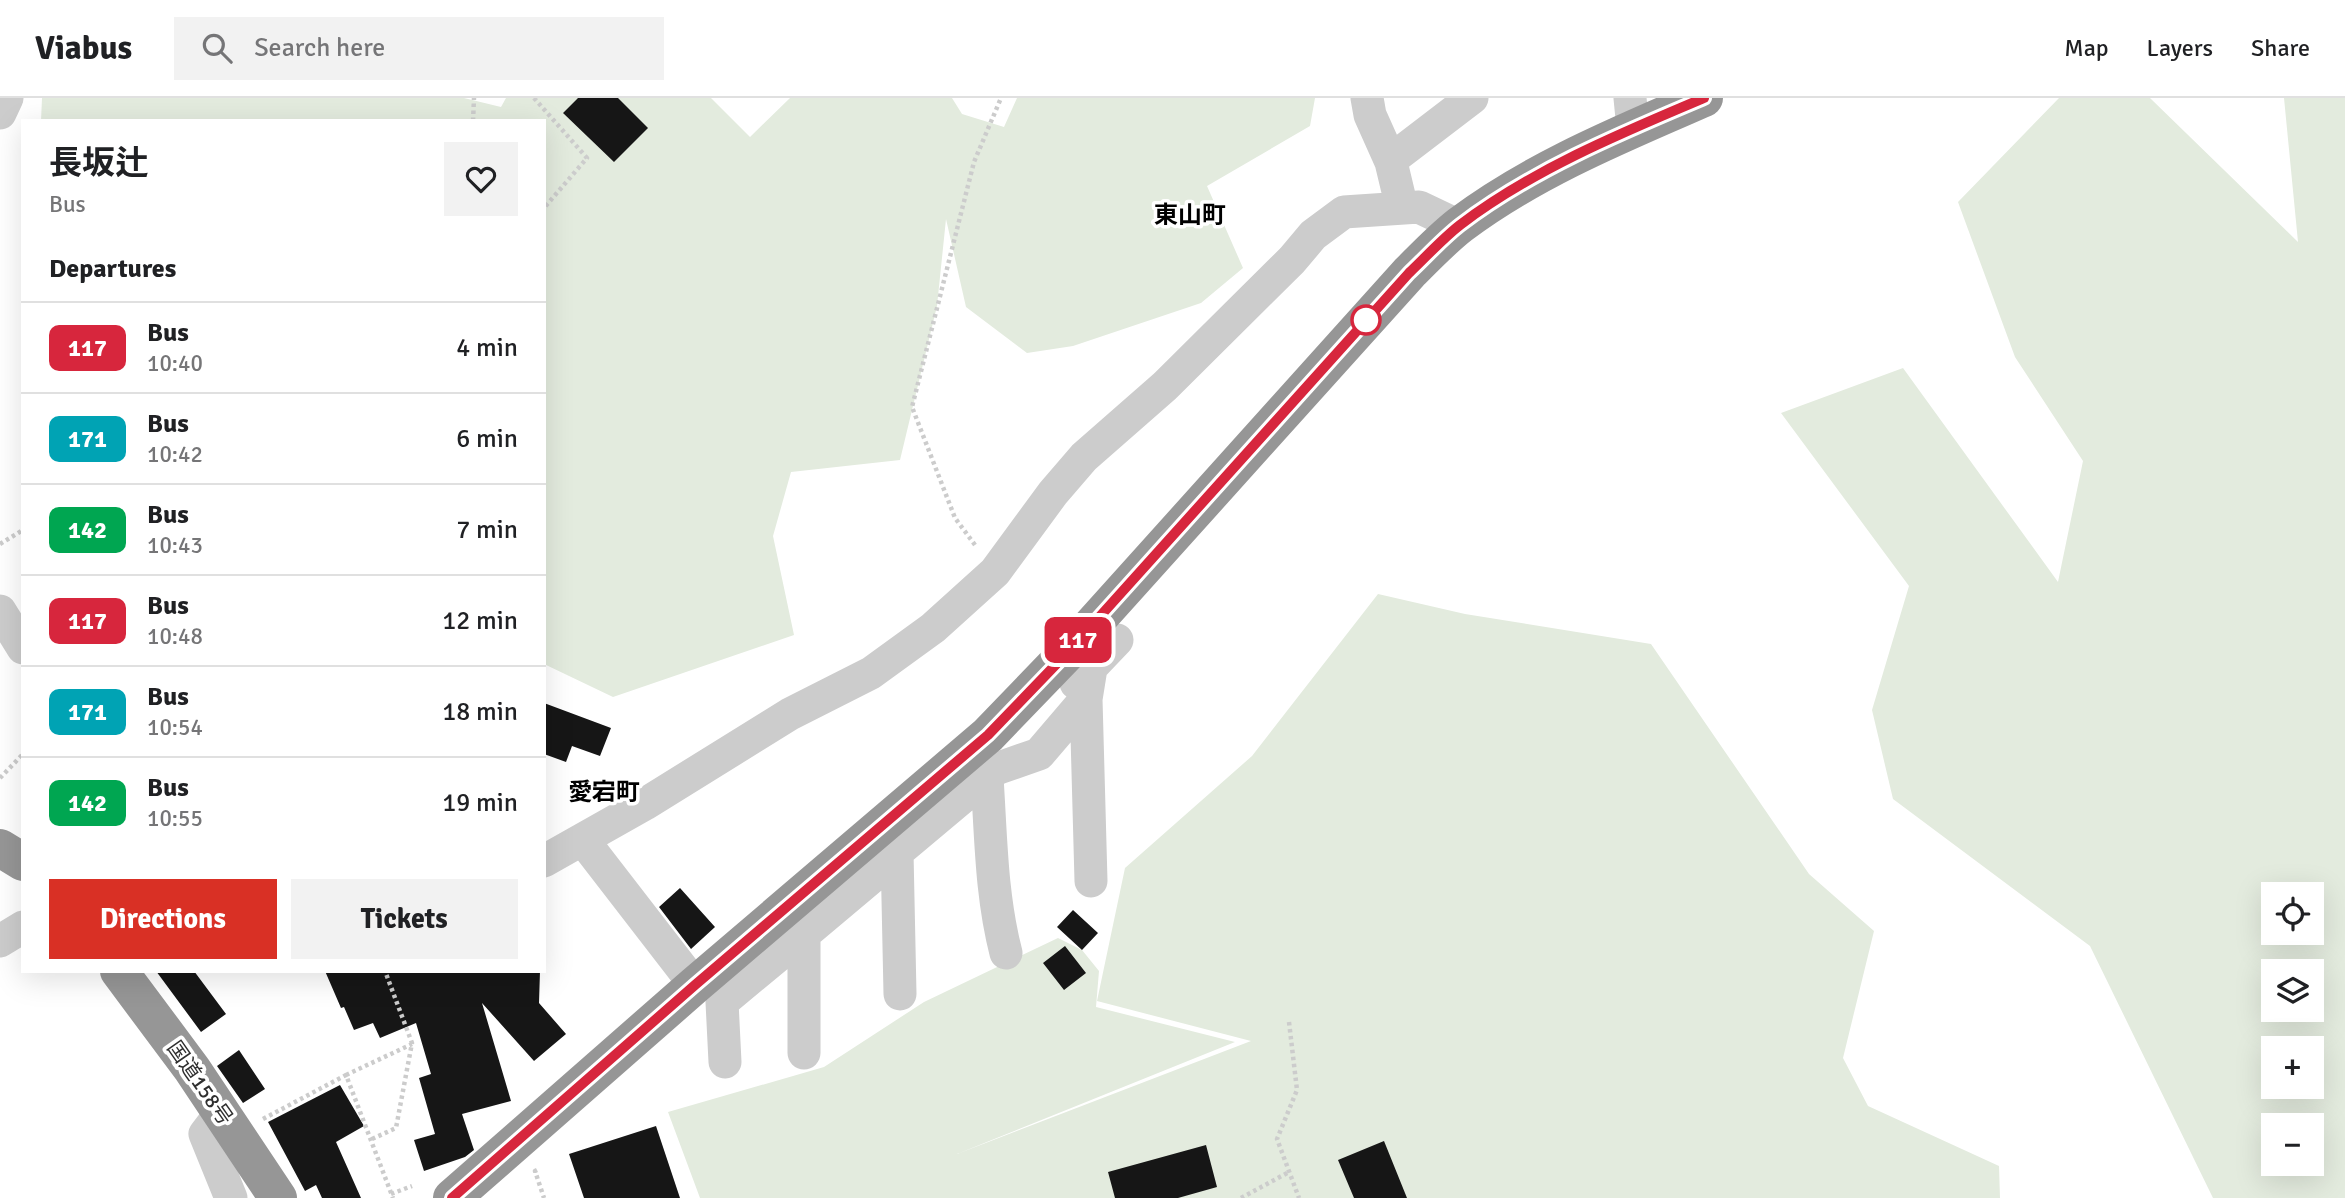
<!DOCTYPE html>
<meta charset="utf-8">
<style>
body{margin:0;font-family:Signika,"Noto Sans JP",sans-serif;background:#f2f2f2;color:#202124;height:100vh;display:flex;flex-direction:column;font-size:26px;white-space:nowrap}
*{box-sizing:border-box;margin:0}
p{font-size:23px;color:#757577}
.icon{flex:none;width:38px;height:38px;fill:none;stroke:currentColor;stroke-width:2;stroke-linecap:round;stroke-linejoin:round}
.map{position:relative;flex:1;overflow:hidden}
.side{position:absolute;left:21px;top:21px;width:525px;height:854px;display:flex;flex-direction:column;background:#fff;border-radius:0px;box-shadow:0 7px 28px #0002}
.side>*{flex:none}
.badge{padding:0 14px;border-radius:10px;font-size:24px;line-height:46px}
.controls{position:absolute;left:2261px;top:784px;display:grid;gap:14px}
.controls a{display:grid;place-items:center;width:63px;height:63px;border-radius:0px;background:#fff;box-shadow:0 7px 28px #0002;font-size:35px}
.map>.badge{position:absolute;translate:-50% -50%;box-shadow:0 0 0 4px #fff}
h2{padding:0 28px;font-size:26px;line-height:63px}
.round{display:grid;place-items:center;flex:none;width:74px;height:74px;border-radius:0px;background:#f2f2f2}
.overview{display:flex;align-items:center;justify-content:space-between;height:119px;padding:0 28px}
h1{font-size:33px;font-weight:700;line-height:52px}
.button{display:flex;gap:14px;margin-top:auto;padding:14px 28px}
.button a{flex:1;height:80px;border-radius:0px;background:#d93025;color:#fff;font-size:28px;font-weight:700;line-height:80px;text-align:center}
.button a+a{background:#f2f2f2;color:#202124}
ul{padding:0;list-style:none}
li{display:flex;align-items:center;gap:21px;height:91px;padding:0 28px;border-top:2px solid #e0e0e0}
li div{flex:1}
li b{display:block;font-size:26px}
li em{font-style:normal}
li .badge{min-width:77px;font-weight:700;text-align:center}
header{display:flex;align-items:center;gap:42px;box-sizing:border-box;height:98px;padding:0 35px;background:#fff;border-bottom:2px solid #e0e0e0}
header strong{font-size:33px}
nav{display:flex;gap:38px;margin-inline-start:auto;font-size:24px}
.search{width:490px;height:63px;background:#f2f2f2;display:flex;align-items:center;gap:18px;box-sizing:border-box;padding:0 24px;border-radius:0px;color:#757577;font-size:26px}
.map>svg:first-child{display:block}
</style>
<header>
<strong>Viabus</strong>
<div class="search"><svg class="icon" aria-label="search" viewBox="0 0 24 24"><circle cx="10" cy="10" r="6"/><path d="M15 15l6 6"/></svg>Search here</div>
<nav><a>Map</a><a>Layers</a><a>Share</a></nav>
</header>
<div class="map">
<svg width="2345" height="1100" viewBox="0 0 2345 1100">
<rect width="100%" height="100%" fill="#fff"/>
<path fill="#e3ebde" fill-rule="evenodd" d="M42,0H464L501,9L506,0H711L750,39L790,0H952L962,16L1004,29L1017,0H1315L1310,28L1207,88L1243,170L1201,205L1073,248L1027,255L966,209L946,121L937,208L900,362L791,374L773,438L794,537L613,599L544,566V23H41Z
M2059,0H2150L2298,144L2284,0H2345V1100H2213L2090,848L1893,701L1872,612L1909,488L1781,315L1903,270L2058,484L2083,363L2015,259L1958,104ZM2312,796V835H2273V796ZM2273,873H2312V912H2273ZM2312,950V989H2273V950ZM2312,1027V1066H2273V1027Z
M1378,496L1465,516L1651,546L1809,776L1874,833L1843,960L1868,1008L1999,1068L2000,1100H700L668,1014L824,969L924,904L1058,840L1082,852L1099,873L1096,909L1235,944L957,1056L1251,943L1097,903L1125,770L1252,658Z"/>
<path fill="#161616" d="M578,0H618L648,30L614,64L563,15Z
M544,605L611,630L600,658L572,648L566,664L544,656Z
M680,790L715,829L691,851L659,809Z
M1073,812L1098,835L1082,852L1057,829Z
M1065,848L1086,875L1064,892L1043,865Z
M156,873H194L226,916L201,934Z
M325,873H540L539,905L566,936L534,963L482,905L511,1003L462,1016L474,1052L465,1059L424,1073L414,1042L435,1036L419,980L431,976L416,925L380,940L373,925L354,932L344,909L341,910Z
M239,952L265,991L243,1005L217,968Z
M340,987L364,1028L336,1044L361,1100H322L316,1087L305,1093L268,1024Z
M656,1028L680,1100H584L569,1056Z
M1384,1043L1407,1100H1354L1338,1062Z
M1206,1047L1217,1089L1178,1100H1115L1108,1074Z"/>
<g fill="none" stroke-linecap="round" stroke-linejoin="round">
<path stroke="#ccc" stroke-width="4.5" stroke-dasharray="3.5 3.5" stroke-linecap="butt" d="M534,0L587,60L544,110
M473,23L474,0
M0,446L23,432
M975,447L955,420L912,309L974,64L1001,0
M0,680L23,656
M1289,924L1297,992L1277,1041L1299,1100
M346,977L412,946
M263,1021L346,977L393,1100
M372,1041L396,1030L412,945L385,873
M537,1072L535,1073L544,1100
M391,1096L412,1088
M1241,1100L1289,1074"/>
<path stroke="#ccc" stroke-width="33" d="M1367,0L1370,17L1391,64
M1630,0L1633,31
M0,15L7,0
M1402,110L1391,64L1396,58L1472,0
M0,513L23,550
M1076,585L1117,542
M1086,601L1091,783
M987,679C991,739 991,797 1006,855
M583,742L695,887
M897,754L900,896
M544,763L645,706L790,616L871,575L933,530L995,474L1053,395L1084,359L1165,288L1292,162L1313,137L1344,114L1419,109L1459,128
M0,843L23,829
M804,955V836L873,778L878,770L996,671L1039,656L1086,601L1091,570
M725,964L722,904L804,836
M221,1015L205,1036L231,1100"/>
<path stroke="#969696" stroke-width="38" d="M0,750L23,764
M119,873L192,971L278,1100
M452,1100L695,887L988,637L1067,555L1409,175C1425,159 1442,141 1460,127C1533,72 1621,36 1704,0"/>
</g>
<g fill="none" stroke-linecap="round" stroke-linejoin="round">
<g stroke="#fff" stroke-width="16">
<path id="line" d="M452,1100L695,887L988,637L1067,555L1409,175C1426,159 1442,141 1460,127C1532,72 1621,35 1704,0"/>
</g>
<use href="#line" stroke="#d7263d" stroke-width="10"/>
</g>
<circle fill="#fff" stroke="#d7263d" stroke-width="3.5" cx="1366" cy="222" r="14"/>
<g text-anchor="middle" stroke-width="7" stroke-linejoin="round" paint-order="stroke">
<g font-size="21" fill="#2f2f2f" stroke="#fff">
<text transform="translate(200 985) rotate(55)" y="7">国道158号</text>
</g>
<g font-size="24" font-weight="bold" fill="#000" stroke="#fff">
<text x="1190" y="125">東山町</text>
<text x="604" y="702">愛宕町</text>
</g>
</g>
</svg>
<div class="controls">
<a><svg class="icon" aria-label="locate" viewBox="0 0 24 24"><circle cx="12" cy="12" r="6"/><path d="M12 2v4M12 18v4M2 12h4M18 12h4"/></svg></a>
<a><svg class="icon" aria-label="layers" viewBox="0 0 24 24"><path d="M12 4l9 5-9 5-9-5zM3 14l9 5 9-5"/></svg></a>
<a>+</a>
<a>−</a>
</div>
<b class="badge" style="left:1078px;top:542px;background:#d7263d;color:#fff">117</b>
<section class="side">
<div class="overview"><div><h1>長坂辻</h1><p>Bus</p></div><a class="round"><svg class="icon" aria-label="heart" viewBox="0 0 24 24"><path d="M12 20l-8-8c-3-5 5-10 8-4 3-6 11-1 8 4z"/></svg></a></div>
<h2>Departures</h2>
<ul>
<li><span class="badge" style="background:#d7263d;color:#fff">117</span><div><b>Bus</b><p>10:40</p></div><em>4 min</em></li>
<li><span class="badge" style="background:#00a3b4;color:#fff">171</span><div><b>Bus</b><p>10:42</p></div><em>6 min</em></li>
<li><span class="badge" style="background:#00a651;color:#fff">142</span><div><b>Bus</b><p>10:43</p></div><em>7 min</em></li>
<li><span class="badge" style="background:#d7263d;color:#fff">117</span><div><b>Bus</b><p>10:48</p></div><em>12 min</em></li>
<li><span class="badge" style="background:#00a3b4;color:#fff">171</span><div><b>Bus</b><p>10:54</p></div><em>18 min</em></li>
<li><span class="badge" style="background:#00a651;color:#fff">142</span><div><b>Bus</b><p>10:55</p></div><em>19 min</em></li>
</ul>
<div class="button"><a>Directions</a><a>Tickets</a></div>
</section>
</div>
